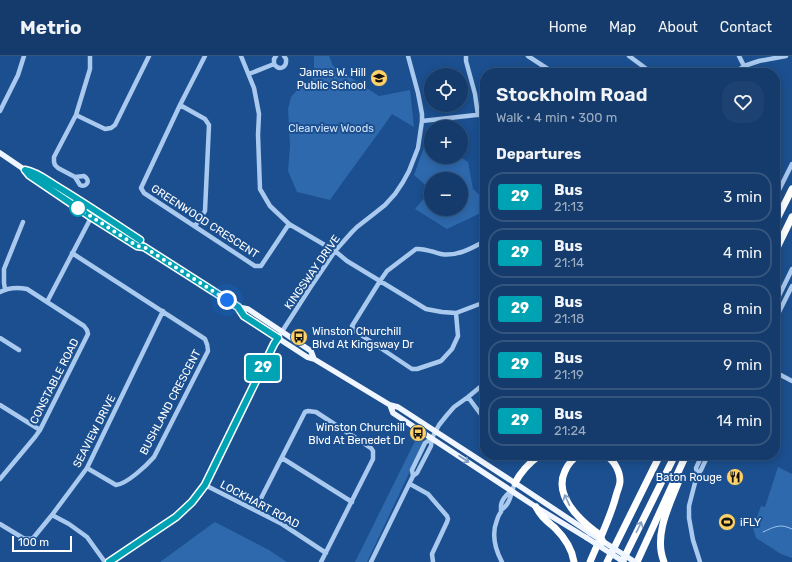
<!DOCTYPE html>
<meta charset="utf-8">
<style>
body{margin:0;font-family:Rubik,sans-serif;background:#1d4271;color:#f1f3f6;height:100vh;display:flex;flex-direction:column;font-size:15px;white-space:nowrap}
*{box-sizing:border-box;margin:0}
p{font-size:13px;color:#9dadc1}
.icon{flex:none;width:22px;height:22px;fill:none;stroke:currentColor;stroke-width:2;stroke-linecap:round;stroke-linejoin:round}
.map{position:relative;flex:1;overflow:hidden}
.side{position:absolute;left:480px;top:12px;width:300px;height:392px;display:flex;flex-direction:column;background:#143b6b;border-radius:16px;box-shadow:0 2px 10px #0003,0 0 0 1px #33557e}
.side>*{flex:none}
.badge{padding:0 8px;border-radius:3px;font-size:14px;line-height:26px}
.buttons{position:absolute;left:424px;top:12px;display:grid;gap:8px}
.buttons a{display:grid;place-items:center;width:44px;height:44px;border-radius:50%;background:#143b6b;box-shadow:0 2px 10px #0003,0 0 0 1px #33557e;font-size:20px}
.scale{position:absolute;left:12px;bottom:10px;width:60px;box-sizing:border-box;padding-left:4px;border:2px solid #fff;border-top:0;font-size:11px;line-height:14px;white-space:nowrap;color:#fff;-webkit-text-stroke:3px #1b4f8f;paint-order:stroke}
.you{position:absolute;width:20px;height:20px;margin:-10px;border:3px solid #fff;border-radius:50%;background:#1a73e8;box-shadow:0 0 0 6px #1a73e833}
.map>.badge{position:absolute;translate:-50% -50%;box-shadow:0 0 0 2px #fff}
h2{padding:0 16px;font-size:15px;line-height:36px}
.round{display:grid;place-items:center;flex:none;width:42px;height:42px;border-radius:16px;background:#1d4271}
.summary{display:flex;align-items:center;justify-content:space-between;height:68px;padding:0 16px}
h1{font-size:19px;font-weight:600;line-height:30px}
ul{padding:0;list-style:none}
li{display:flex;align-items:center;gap:12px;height:50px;margin:0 8px 6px;padding:0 8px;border:2px solid #33557e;border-radius:16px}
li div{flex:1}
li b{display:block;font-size:15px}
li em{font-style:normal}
li .badge{min-width:44px;font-weight:700;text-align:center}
header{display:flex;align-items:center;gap:24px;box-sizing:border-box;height:56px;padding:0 20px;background:#143b6b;border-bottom:1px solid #33557e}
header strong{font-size:19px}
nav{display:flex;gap:22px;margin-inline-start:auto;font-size:14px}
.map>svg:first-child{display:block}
</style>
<header>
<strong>Metrio</strong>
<nav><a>Home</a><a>Map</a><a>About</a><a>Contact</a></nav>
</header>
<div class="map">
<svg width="792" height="506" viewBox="0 0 792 506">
<rect width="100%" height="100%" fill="#1b4f8f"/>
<path fill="#2e69ad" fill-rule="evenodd" d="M314,0H329L333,10L379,40L410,34L414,71L392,58C372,87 350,115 330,144L297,136L288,115L290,90L288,53L291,41L299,32L312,23L314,13Z
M431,74V101H460L468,106L473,133L485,144V155L447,173L415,153L431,134L414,119L423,94L428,75ZM431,123H461V153H431Z
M418,379L423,383L424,386L367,506H355Z
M778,411L792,418V502L781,498L756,482L753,472L761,450L765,451Z
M215,466L269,494L287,506H160L212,468Z"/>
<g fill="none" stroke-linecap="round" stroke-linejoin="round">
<path stroke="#9cc4f0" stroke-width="1" d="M763,476C774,471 780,467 792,473"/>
<path stroke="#a9c9ee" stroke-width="4.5" d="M205,0L180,49L141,132L144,137L255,210H261L289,168
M241,0L254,32L259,58L258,79L260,133L270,150L289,168L335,195L347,205L380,225L426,253L442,256L456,257L485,246
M276,0L274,3V8C279,15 287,12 286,3L284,0
M466,0V5L475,38L478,59
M528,0L554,17
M629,0L652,17
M739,0L744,10
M734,17L744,10L759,5L786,0
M249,18L274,8
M180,49L205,63L209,69L205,155L195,170
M0,55L18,19L24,0
M76,59L105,73L111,72L115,69L149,0
M422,65L485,58
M75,121L80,129C87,132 91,124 84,120L75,121L58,112L55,109L54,106V101L76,59L90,13V0
M775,142L792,108
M72,197L205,283C207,287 208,290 208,295L154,401C147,409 127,428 116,429L87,412
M5,233L4,227V213L23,166
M0,236C9,231 17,231 27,233L84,270L87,274L88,278L40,374L35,381L0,423
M47,246L95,154
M775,248L792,213
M456,257L458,280L452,293L441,305L417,313H412L355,275L352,270L380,225L387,215L416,193C425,192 432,196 441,198C456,201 472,192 485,185
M775,264L792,230
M0,282L19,294
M775,316L792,325
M468,341L485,364
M0,349L40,374
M282,402L352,446
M697,419L701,414L708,399
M413,420L412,414L425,387L432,382L439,369L447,359L454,351L468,341L485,327
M410,428L428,438L447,460L448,463L447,466L432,498L433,506
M205,429L282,468L326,497
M255,454L305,356L308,355L316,356L371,392L373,395V403L321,506
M501,454C511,448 511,436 515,427
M52,459L69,468L87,481L105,506
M0,468L23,482L31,483L34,481L52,459L87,412L163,255
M109,506L176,461L192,445L205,429L274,288L310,232L335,195L352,176L357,171L375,157L385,149L395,138L403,126L409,115L418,92L422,65V58L418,37L408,0
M371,506L413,420L417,417L431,390L432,382
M502,506C495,493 491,479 497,464C498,461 499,458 501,456C501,454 501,451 501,449C502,443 507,438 512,434
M700,506L693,484L689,462V450L697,419L696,412L702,399"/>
<path stroke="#f0f6ff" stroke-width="5.5" d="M0,97L25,114L32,115L79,144L140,184L144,191
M25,114L29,119L91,161L137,190L144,191L238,251L248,253L311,295L314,303
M238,251L244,260L307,301L314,303L390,349L398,351L524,433L590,477
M390,349L393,357L536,451L587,482"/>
<path stroke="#fff" stroke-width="7" d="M775,167L792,133
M775,196L792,161
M579,399C572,403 568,408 565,415C554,438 576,460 592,473
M515,427C521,415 529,407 540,399
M536,451C541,461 547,465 555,472C565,482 572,492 574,506
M590,506C599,484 610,463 616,440C617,435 620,430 620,425C620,415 614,404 605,399
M607,506L660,399
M622,506L675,399
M637,506L686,399
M664,506C653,479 670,448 680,422"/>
<path stroke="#f0f6ff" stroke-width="5.5" d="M590,477L635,506
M587,482L624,506"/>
<path stroke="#fff" stroke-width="7" d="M592,473L599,478L603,486"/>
</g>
<defs><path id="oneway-shaft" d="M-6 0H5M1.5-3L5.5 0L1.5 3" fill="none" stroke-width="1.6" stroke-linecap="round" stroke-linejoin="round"/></defs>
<use stroke="#7b9ac1" href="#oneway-shaft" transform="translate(464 403) rotate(33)"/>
<g stroke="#829ec1">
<use href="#oneway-shaft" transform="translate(567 444) rotate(-115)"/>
<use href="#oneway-shaft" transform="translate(639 471) rotate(-64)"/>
</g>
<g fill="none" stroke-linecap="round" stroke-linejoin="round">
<g stroke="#fff" stroke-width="9">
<path id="line" d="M109,506L176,461L192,446L205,429L274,288L278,282L244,260L238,251L144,191L137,190L91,161L29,119L25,114C37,116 48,125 58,131C86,148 113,166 140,184"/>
</g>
<use href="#line" stroke="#00a3b4" stroke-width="6"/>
<path stroke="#fff" stroke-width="4" stroke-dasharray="0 7.2" d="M78,152L137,190L144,191L227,244"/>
</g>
<defs>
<g id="school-disc" transform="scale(0.9)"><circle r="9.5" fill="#ffd166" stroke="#1b4f8f"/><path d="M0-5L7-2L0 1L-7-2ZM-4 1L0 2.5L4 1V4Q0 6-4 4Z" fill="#111"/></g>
<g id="bus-disc" transform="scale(0.9)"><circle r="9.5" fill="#ffd166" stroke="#1b4f8f"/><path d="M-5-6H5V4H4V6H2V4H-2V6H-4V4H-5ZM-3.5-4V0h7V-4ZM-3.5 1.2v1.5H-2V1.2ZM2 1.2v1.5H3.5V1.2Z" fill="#111"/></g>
<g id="restaurant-disc" transform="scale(0.9)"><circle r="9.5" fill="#ffd166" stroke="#1b4f8f"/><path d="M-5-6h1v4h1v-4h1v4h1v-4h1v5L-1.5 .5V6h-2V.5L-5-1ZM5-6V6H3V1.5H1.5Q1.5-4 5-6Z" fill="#111"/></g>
<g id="stadium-disc" transform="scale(0.9)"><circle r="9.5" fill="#ffd166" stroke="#1b4f8f"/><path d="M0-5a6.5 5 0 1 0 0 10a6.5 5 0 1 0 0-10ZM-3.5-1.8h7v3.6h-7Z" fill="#111"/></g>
</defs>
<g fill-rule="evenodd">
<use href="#school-disc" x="379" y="22"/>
<use href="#bus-disc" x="299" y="281"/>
<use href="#bus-disc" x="418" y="377"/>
<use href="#restaurant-disc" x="735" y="421"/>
<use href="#stadium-disc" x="727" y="466"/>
</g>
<circle fill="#fff" stroke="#00a3b4" stroke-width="2" cx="78" cy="152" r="8"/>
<g text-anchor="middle" stroke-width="4" stroke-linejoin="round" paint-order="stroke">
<g font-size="11" fill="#fff" stroke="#1b4f8f" text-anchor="end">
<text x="366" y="20">James W. Hill<tspan x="366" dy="13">Public School</tspan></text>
<text x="312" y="279" text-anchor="start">Winston Churchill<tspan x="312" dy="13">Blvd At Kingsway Dr</tspan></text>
<text x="405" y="375">Winston Churchill<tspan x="405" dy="13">Blvd At Benedet Dr</tspan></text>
<text x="722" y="425">Baton Rouge</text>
<text x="740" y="470" text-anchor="start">iFLY</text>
</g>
<g font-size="11" fill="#cfe3fa" stroke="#1b4f8f">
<text x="331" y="76">Clearview Woods</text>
</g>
<g font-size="11" fill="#fff" stroke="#1b4f8f">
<text transform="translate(205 165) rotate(33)" y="4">GREENWOOD CRESCENT</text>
<text transform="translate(312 216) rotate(-55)" y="4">KINGSWAY DRIVE</text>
<text transform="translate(54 325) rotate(-63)" y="4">CONSTABLE ROAD</text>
<text transform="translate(170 346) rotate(-62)" y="4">BUSHLAND CRESCENT</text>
<text transform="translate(94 375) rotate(-63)" y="4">SEAVIEW DRIVE</text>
<text transform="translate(260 448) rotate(28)" y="4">LOCKHART ROAD</text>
</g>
</g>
</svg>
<div class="buttons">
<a><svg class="icon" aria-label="locate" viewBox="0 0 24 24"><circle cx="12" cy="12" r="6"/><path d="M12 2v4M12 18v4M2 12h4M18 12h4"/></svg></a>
<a>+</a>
<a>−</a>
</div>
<div class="scale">100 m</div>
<div class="you" style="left:227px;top:244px"></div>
<b class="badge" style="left:263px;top:312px;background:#00a3b4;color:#fff">29</b>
<section class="side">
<div class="summary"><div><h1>Stockholm Road</h1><p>Walk · 4 min · 300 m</p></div><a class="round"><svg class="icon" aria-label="heart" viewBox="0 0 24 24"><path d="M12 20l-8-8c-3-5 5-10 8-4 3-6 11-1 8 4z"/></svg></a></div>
<h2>Departures</h2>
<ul>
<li><span class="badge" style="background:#00a3b4;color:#fff">29</span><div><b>Bus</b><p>21:13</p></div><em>3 min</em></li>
<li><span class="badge" style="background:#00a3b4;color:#fff">29</span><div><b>Bus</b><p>21:14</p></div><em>4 min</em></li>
<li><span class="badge" style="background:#00a3b4;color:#fff">29</span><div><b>Bus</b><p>21:18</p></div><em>8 min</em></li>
<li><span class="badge" style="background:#00a3b4;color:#fff">29</span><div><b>Bus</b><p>21:19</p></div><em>9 min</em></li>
<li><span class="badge" style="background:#00a3b4;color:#fff">29</span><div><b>Bus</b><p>21:24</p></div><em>14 min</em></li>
</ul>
</section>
</div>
